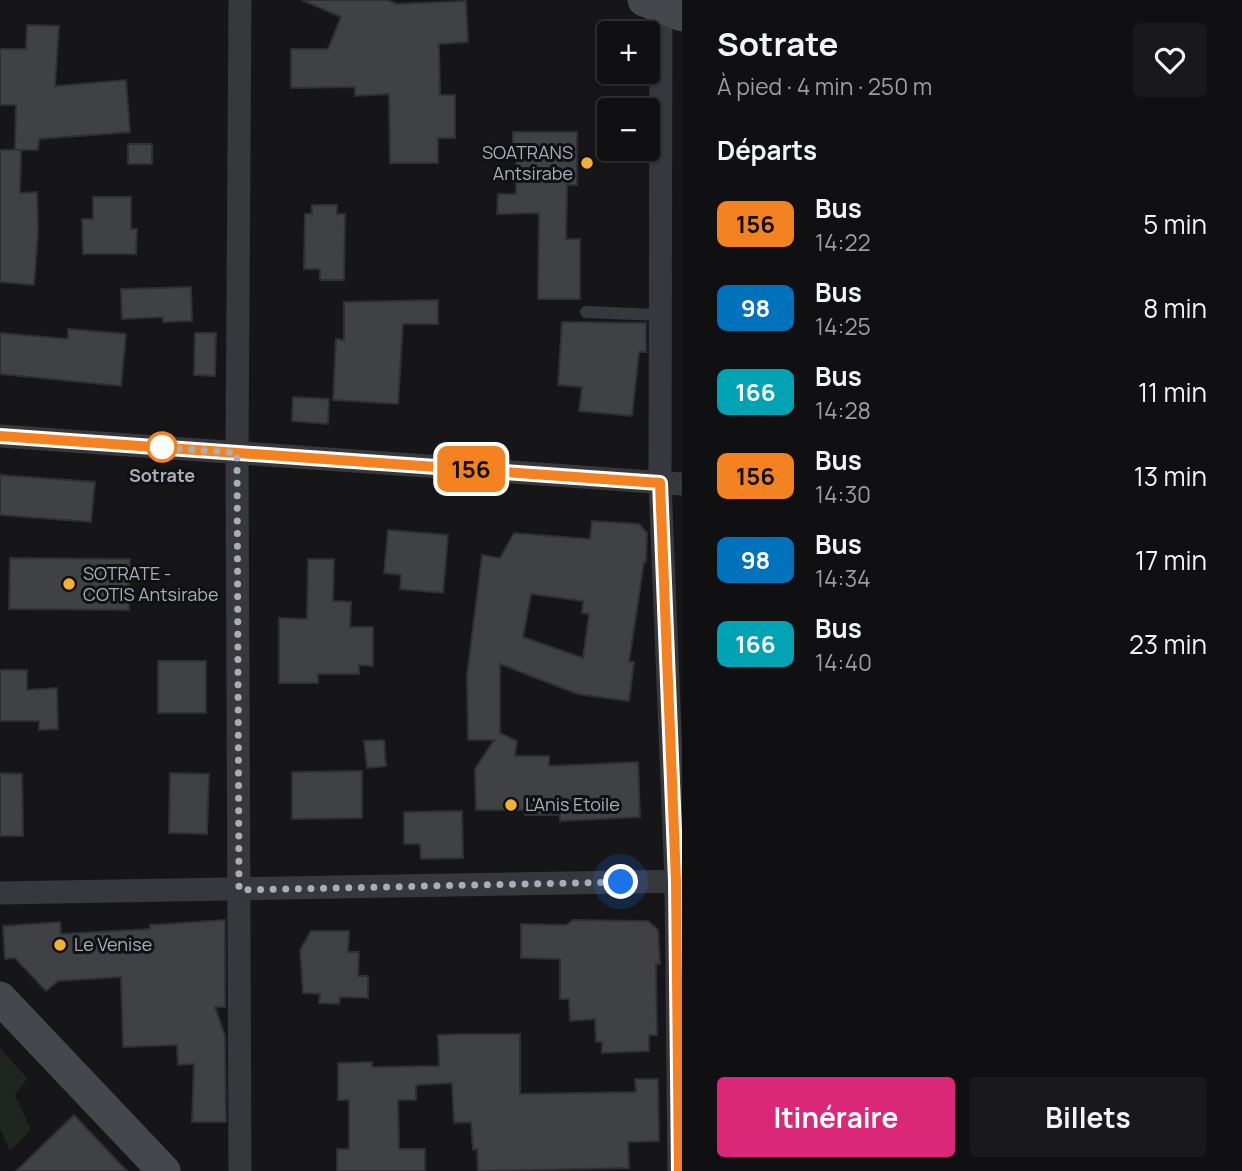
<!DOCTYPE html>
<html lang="fr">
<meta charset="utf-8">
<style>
body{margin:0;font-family:Manrope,sans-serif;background:#19191b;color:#f1f3f6;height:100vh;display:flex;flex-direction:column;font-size:26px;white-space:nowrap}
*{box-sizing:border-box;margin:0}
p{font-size:23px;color:#9c9d9f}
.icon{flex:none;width:38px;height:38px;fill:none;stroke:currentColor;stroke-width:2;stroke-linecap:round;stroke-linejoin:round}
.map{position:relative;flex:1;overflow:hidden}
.sheet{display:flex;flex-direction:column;background:#101012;width:560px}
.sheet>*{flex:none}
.badge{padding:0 14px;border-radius:10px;font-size:24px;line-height:46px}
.buttons{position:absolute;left:597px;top:21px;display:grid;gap:14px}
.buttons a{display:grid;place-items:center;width:63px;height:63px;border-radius:7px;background:#101012;box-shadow:0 2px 5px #0004,0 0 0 2px #303032;font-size:35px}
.you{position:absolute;width:35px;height:35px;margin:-18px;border:5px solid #fff;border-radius:50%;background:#1a73e8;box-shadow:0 0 0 10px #1a73e833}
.map>.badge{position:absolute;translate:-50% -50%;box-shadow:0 0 0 4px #fff}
h2{padding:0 35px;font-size:26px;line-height:63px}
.round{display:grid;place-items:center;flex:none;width:74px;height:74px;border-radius:7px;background:#19191b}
.headline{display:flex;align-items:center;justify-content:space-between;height:119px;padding:0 35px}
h1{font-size:33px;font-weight:700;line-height:52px}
.button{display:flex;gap:14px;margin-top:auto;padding:14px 35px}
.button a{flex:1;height:80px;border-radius:7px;background:#db2777;color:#fff;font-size:28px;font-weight:700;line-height:80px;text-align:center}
.button a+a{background:#19191b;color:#f1f3f6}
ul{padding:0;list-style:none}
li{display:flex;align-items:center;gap:21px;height:84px;padding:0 35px}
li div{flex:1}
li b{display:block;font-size:26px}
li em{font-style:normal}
li .badge{min-width:77px;font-weight:700;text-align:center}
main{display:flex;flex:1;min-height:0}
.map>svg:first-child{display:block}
</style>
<main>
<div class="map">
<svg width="682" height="1171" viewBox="0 0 682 1171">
<rect width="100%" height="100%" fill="#161618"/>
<path fill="#1e261f" d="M0,1048L27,1078L15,1095L31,1130L10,1151L0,1128Z"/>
<path fill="#404145" stroke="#303034" stroke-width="2" fill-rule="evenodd" d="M302,0H388L396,4L466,1L468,42L439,44L440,95H455V138H438V163H390L389,94L355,96V87L291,88V49H328L341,17Z
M27,25L59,26L55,86L126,80L130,132L39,139L38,150H15L16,105H0V49H26Z
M513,132H577V185H567L566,239H580V299H538L539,213L497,214L498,194H516V152H513Z
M128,144H152V164H128Z
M0,150H21L20,193L37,192L38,232L34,285L0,282Z
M93,197H131V229H137L136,254H83L82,219H93Z
M312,205H337V214H345L344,280H320V269H304L305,214H312Z
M191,287L192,321L163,322V317L122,319L121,289Z
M438,300V324H403L398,404L333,400L336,339L344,340V302Z
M562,322L646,323V352H639L632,416L579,411L582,387L558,385Z
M68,329L126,334L121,386L0,374V333L68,339Z
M195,333H216L215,376L194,375Z
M293,397L329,399L328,424L292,421Z
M0,475L95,482L91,522L0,515Z
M592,521L639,524L647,533L646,562H644L629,662H634L629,701L577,694L500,664V733L517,741L515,756H549V766L638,762L640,817L560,821V815H525V810H476L475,769L494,740H468L467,675L482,555L500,558L514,533L590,539ZM531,594L583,601L582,613L589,614L583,658L523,637Z
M388,530L448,535L443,593L400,589L401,575L384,573Z
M10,558L130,559L129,610L9,609Z
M308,559H334L333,601L351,602L350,627H373V666L359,665V674H318V683H279V618L307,619Z
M158,661H206V713H158Z
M0,670H27V690L57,688L58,729L39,730V721H0Z
M384,740L386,766L367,768L364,741Z
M362,771V818L292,819V772Z
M0,773L22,774L23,836H0Z
M170,773L209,774L207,834L169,833Z
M462,811L463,858L421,859L420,844H404V812Z
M225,920V1007H215L225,1036L226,1122H192L194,1064L178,1065L177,1045L123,1047L121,977L58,981L46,991L15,958L5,959L3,926L60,922L61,934L150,929V925Z
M573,920L648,921L658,930L660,964H656L657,1035H649V1051L602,1053V1042H596L595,1019L570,1021L569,999H560V959L521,958V924L566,925Z
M311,931H349L348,952H359L358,976H368V998L340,997L339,1004L319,1003L320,994L303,993L300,950Z
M464,1034H520V1094L636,1092L635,1079H658L659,1141L628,1142L629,1168L478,1171L477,1149L473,1150L471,1122L454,1123L452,1083L416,1085V1100H398L399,1149H425V1171H337V1149H349V1100H338V1063L372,1062V1067L439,1066L438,1035Z
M74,1115L127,1171H16Z"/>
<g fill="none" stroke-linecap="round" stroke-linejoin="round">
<path stroke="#37383d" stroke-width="12" d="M586,312L659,315"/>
<path stroke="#37383d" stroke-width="23" d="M240,0L237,453L240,1171
M664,0L661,7L660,483L676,881L679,1171
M0,436L682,484
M0,893L682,881"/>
<path stroke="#45474d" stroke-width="33" d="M644,0L682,15
M0,998L164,1171"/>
</g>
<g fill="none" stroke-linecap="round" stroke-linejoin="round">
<g stroke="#fff" stroke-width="16">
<path id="line" d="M0,436L660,483L676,881L679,1171"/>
</g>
<use href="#line" stroke="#f58220" stroke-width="10"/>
<path stroke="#a8adb8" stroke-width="7" stroke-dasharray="0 12.6" d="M162,447H158L237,453L239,890L621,882"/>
</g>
<g fill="#f2b134" stroke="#111113" stroke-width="2.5">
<circle cx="587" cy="163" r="7"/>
<circle cx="69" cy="584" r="7"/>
<circle cx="511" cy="805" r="7"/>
<circle cx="60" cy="945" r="7"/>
</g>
<circle fill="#fff" stroke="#f58220" stroke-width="3.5" cx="162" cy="447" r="14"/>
<g text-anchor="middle" stroke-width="6" stroke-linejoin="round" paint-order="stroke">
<g font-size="18" fill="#a8adb8" stroke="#111113" text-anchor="start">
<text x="573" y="159" text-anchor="end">SOATRANS<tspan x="573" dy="21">Antsirabe</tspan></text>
<text x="83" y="580">SOTRATE -<tspan x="83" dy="21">COTIS Antsirabe</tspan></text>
<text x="525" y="811">L'Anis Etoile</text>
<text x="74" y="951">Le Venise</text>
</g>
<g font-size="18" font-weight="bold" fill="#a8adb8" stroke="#111113">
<text x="162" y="482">Sotrate</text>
</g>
</g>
</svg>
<div class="buttons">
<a>+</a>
<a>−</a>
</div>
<div class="you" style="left:621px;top:882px"></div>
<b class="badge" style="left:471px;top:469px;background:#f58220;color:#111">156</b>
</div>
<section class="sheet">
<div class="headline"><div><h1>Sotrate</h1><p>À pied · 4 min · 250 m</p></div><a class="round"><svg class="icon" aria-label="heart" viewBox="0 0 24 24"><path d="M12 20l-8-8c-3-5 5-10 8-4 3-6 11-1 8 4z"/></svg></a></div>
<h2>Départs</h2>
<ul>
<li><span class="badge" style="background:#f58220;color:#111">156</span><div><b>Bus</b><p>14:22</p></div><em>5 min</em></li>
<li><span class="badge" style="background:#0072bc;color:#fff">98</span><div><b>Bus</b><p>14:25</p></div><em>8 min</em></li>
<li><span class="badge" style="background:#00a3b4;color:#fff">166</span><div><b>Bus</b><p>14:28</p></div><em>11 min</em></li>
<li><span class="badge" style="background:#f58220;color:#111">156</span><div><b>Bus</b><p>14:30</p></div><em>13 min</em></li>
<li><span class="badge" style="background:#0072bc;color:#fff">98</span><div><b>Bus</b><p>14:34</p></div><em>17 min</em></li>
<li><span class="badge" style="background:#00a3b4;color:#fff">166</span><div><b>Bus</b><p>14:40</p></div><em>23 min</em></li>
</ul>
<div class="button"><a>Itinéraire</a><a>Billets</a></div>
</section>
</main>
